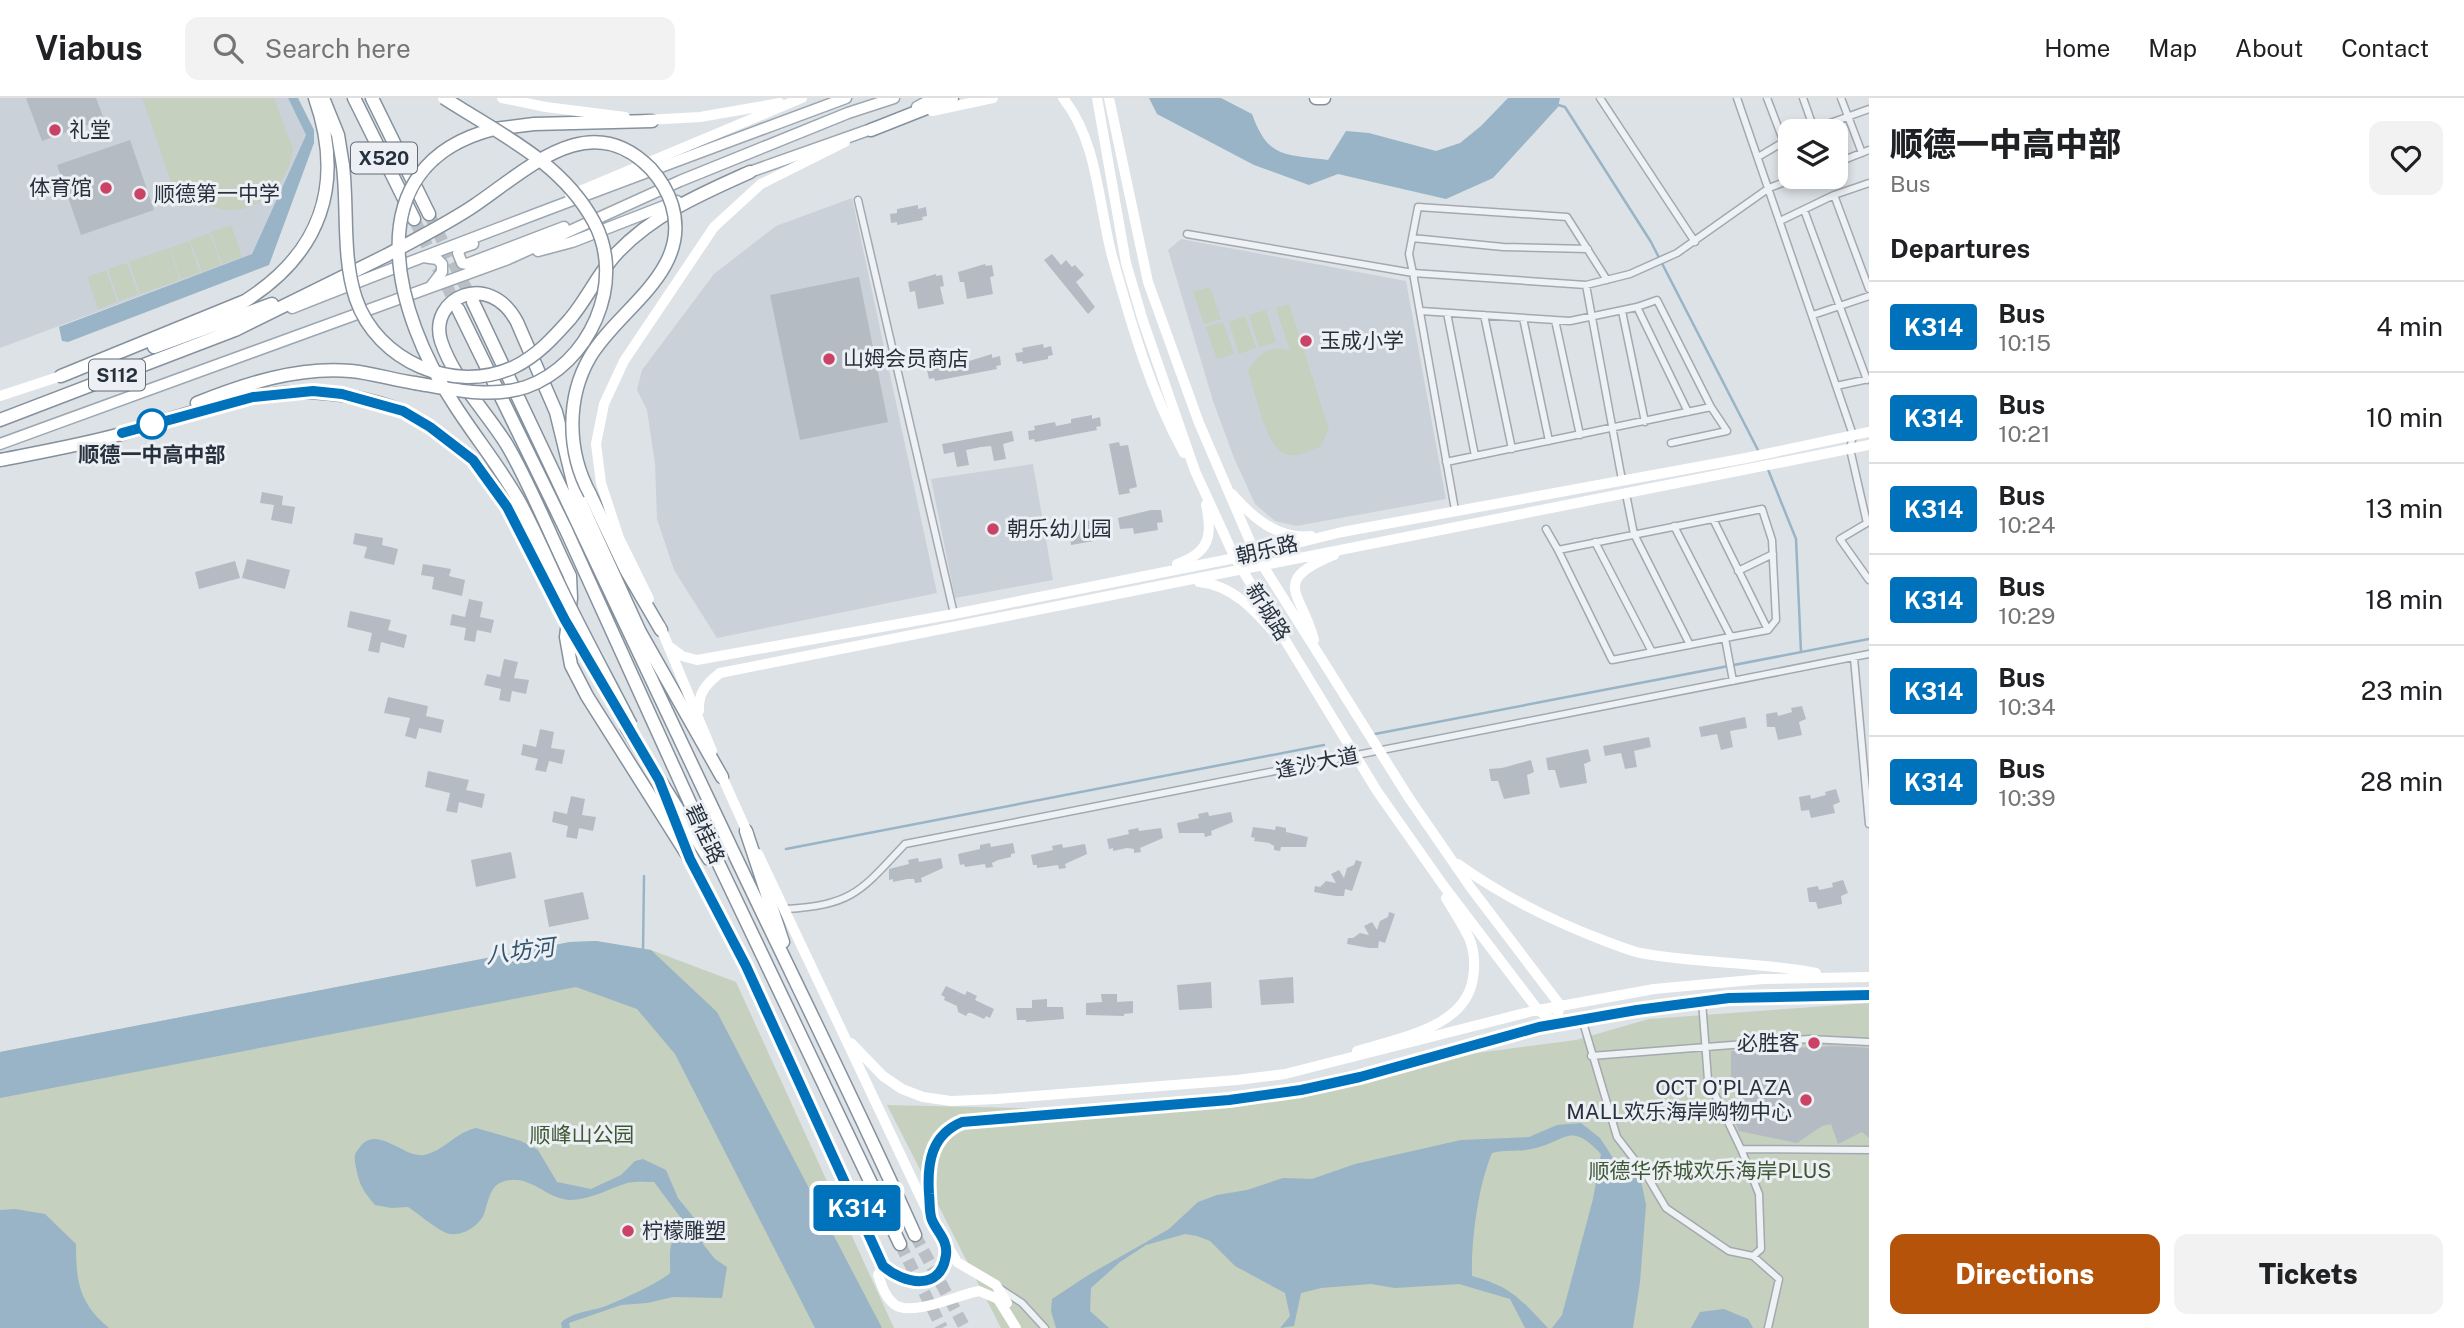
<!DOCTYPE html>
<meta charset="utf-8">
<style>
body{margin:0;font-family:"Public Sans","Noto Sans SC",sans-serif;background:#f2f2f2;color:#202124;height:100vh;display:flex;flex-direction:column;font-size:26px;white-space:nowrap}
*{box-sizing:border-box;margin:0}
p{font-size:23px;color:#757577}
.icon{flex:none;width:38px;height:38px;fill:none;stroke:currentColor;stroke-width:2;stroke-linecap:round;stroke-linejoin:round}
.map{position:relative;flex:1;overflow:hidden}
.drawer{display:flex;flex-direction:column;background:#fff;width:595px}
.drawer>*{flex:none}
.badge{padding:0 14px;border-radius:5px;font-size:24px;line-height:46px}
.buttons{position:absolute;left:1778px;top:21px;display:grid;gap:14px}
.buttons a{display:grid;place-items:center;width:70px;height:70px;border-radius:14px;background:#fff;box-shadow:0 4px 10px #0003;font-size:35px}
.map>.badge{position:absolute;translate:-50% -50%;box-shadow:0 0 0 4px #fff}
h2{padding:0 21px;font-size:26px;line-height:63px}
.round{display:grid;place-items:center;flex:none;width:74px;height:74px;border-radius:14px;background:#f2f2f2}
.head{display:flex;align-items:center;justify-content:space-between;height:119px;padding:0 21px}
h1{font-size:33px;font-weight:800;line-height:52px}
.action{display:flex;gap:14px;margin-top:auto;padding:14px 21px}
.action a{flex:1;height:80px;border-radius:14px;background:#b45309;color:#fff;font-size:28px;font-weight:800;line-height:80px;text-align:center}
.action a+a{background:#f2f2f2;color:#202124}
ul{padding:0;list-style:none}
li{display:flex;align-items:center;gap:21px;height:91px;padding:0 21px;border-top:2px solid #e0e0e0}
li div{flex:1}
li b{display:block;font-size:26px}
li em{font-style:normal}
li .badge{min-width:77px;font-weight:700;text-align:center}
header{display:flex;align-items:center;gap:42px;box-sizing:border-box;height:98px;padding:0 35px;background:#fff;border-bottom:2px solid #e0e0e0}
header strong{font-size:33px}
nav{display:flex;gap:38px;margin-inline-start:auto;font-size:24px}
.search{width:490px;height:63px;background:#f2f2f2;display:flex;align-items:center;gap:18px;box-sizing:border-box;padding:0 24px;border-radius:14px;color:#757577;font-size:26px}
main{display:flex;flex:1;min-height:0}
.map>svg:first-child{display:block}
</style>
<header>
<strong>Viabus</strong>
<div class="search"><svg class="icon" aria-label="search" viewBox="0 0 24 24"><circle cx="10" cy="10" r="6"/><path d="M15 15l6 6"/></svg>Search here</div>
<nav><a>Home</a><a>Map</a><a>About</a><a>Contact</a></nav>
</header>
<main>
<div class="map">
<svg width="1869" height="1230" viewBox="0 0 1869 1230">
<rect width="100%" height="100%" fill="#dde2e6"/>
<path fill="#cbd1d8" d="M0,0H288L306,37L252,156L0,250Z
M852,100L937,495L717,540L674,472L657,421L655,366L647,312L637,292L642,272L714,176L776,128Z
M1181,141L1406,183L1446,401L1296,428L1275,423L1255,406L1234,360L1213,303L1168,152Z
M1033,366L1053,482L955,500L931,381Z"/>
<path fill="#c5d0be" d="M142,0H274L293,51C290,83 261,115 227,112C217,112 204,104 195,104C191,104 184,109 180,110Z
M231,127L242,159L222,166L211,134Z
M210,135L221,167L202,174L190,142Z
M189,143L200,175L181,181L170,150Z
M169,150L180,182L140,196L129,164L148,157L154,171L149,157Z
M127,165L138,196L119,203L108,171Z
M106,172L117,204L98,211L87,179Z
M1210,189L1221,221L1204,226L1193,194Z
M1289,206L1329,331L1321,348C1310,353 1294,361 1283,355C1266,347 1254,291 1248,273C1257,257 1271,245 1290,253L1276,210Z
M1266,212L1276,244L1259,249L1249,217Z
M1245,218L1256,250L1239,256L1229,224Z
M1223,224L1234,256L1217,261L1206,229Z
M596,843L651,852L736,884L894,1230H0V954L570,844Z
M1869,905V1230H1001L887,1007L1139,1013L1306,995L1446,959L1576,942L1649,921Z"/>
<path fill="#98b4c6" d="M288,0H298L314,32V45L269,167L68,244L62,243L59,229L252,156L306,37Z
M1149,0H1221L1252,16C1268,61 1285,56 1328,62L1346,33L1369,35L1436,53L1460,45L1481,28L1508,0H1560L1558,9L1493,80L1446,101L1338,76L1309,87L1254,67L1157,16Z
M596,843L651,852L717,914L882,1230H815L675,956L637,911L576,889L0,1000V954L570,844Z
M1581,1025L1600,1040L1617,1066L1640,1077L1646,1107L1640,1184L1633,1230H1552L1562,1217L1593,1101L1601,1056C1569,1022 1567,1044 1531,1051C1518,1054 1506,1051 1492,1055C1478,1088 1471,1143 1472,1178C1512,1189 1520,1201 1548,1230H1525L1510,1201L1459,1186L1395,1190L1371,1186L1321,1190L1301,1195L1294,1228L1280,1230L1290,1218L1285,1195L1235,1168L1210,1143L1197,1138L1185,1136L1146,1147L1120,1164L1091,1190L1090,1213L1109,1230H1056L1051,1213L1052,1201L1090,1176L1169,1131L1198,1104L1217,1097L1247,1092L1283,1080L1312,1081L1355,1066L1461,1042L1529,1039L1557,1027Z
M476,1030L521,1043L538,1052L557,1084L591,1091L621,1077L635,1063L643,1061L666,1072L678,1100L702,1130L703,1146L715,1161L727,1169L722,1200L673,1199L647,1205L621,1207L569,1225L570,1230H562L561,1225C571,1214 592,1213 606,1208C621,1202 659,1185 670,1175C671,1156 666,1146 681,1132V1120L654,1084C646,1084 635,1083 627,1085C608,1091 592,1101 571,1102C548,1102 534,1080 511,1082C489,1084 490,1100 484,1116C478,1130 458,1141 444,1134C431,1127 420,1117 408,1109L392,1110L375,1107C361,1090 359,1086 355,1064C354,1057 355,1055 360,1049C377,1026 403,1060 424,1057C444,1053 456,1034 476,1030Z
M15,1111L45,1116L76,1146C76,1184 79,1205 109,1230H0V1112Z
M1724,1211L1748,1221L1753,1230H1691L1700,1214Z"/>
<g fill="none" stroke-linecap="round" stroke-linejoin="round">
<path stroke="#98b4c6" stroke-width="2.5" d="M1555,6L1565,9L1651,144L1759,354
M1767,369L1796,441L1801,554
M1375,636L1869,541
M786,751L1324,647
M643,854L644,778"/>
</g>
<path fill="#b4bbc3" d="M26,0H96L104,21L42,43Z
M130,42L154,112L81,137L57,67Z
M918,107V111L926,109L927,118L922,119L923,122L897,127V124L891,125L890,116L897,115V111Z
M1052,156L1061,167L1066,162L1072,169L1075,167L1084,177L1076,184L1095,209L1088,216L1044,162Z
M985,166L986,168L992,167L994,178L990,179L993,196L967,201L964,184H960L958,174Z
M936,176V178L942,177L944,188L940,189L944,206L918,211L915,193L910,194L908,184Z
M859,179L888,324L800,342L770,197Z
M1043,246L1044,250L1051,248L1053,257L1048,258V261L1023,266L1022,263L1017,264L1015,255L1023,254L1022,250Z
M992,256V260L1000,258L1001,267L996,268L997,271L935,283L934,280L929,281L927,272L935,271L934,267L955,263L956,267Z
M1092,317V321L1100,319L1101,328L1096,329L1097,332L1035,344L1034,341L1029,342L1028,333L1035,332L1034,328L1055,324L1056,328L1071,325V321Z
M1012,333L1014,343L1003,346L1006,361L994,363L991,348L981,349L966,352L969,367L957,369L954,354L944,356L942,346Z
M1119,344L1120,348L1128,347L1137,389L1129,391L1130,395L1119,397L1109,346Z
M262,394L283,398L282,407L295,409L292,426L271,422L274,407L260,405Z
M1151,412H1161L1163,424L1157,425L1158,432L1134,436L1133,430L1120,431L1118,420Z
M1097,421L1101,422L1104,434L1093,436L1094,443L1071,447L1070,440L1060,442L1057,431L1061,428Z
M355,435L383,440L382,447L398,451L394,467L364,460L367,449L353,446Z
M247,461L290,472L285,491L242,480Z
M235,463L240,480L199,491L195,474Z
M423,466L451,471L449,478L465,482L462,498L432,491L434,479L421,477Z
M469,501L483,504L480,519L494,522L491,535L477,532L475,544L464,542L466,530L450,527L452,516L465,519Z
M350,513L391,522L388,532L407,537L404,550L381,544L379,555L368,553L372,535L347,529Z
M504,561L518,564L514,580L529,582L526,596L512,593L510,604L499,602L501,591L484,587L487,576L500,579Z
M388,599L428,608L426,618L444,622L441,635L419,630L416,641L405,638L410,620L384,615Z
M1802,608L1806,621L1799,624L1802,637L1778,642L1775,629H1767L1766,616L1777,614L1778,618L1792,614L1791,610Z
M1745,619L1747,630L1730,633L1733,649L1721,652L1717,636L1701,639L1699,629Z
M540,631L554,634L551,650L565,652L562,666L549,663L546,674L535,672L538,661L521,657L523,646L536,649Z
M1649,639L1651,649L1634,653L1637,669L1625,671L1621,655L1605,658L1603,648Z
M1588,651L1591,663L1584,666L1587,685L1560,690L1555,672H1548L1546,660Z
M1531,662L1534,674L1527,677L1530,696L1504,701L1498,683H1491L1489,671L1502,670Z
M428,673L469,682L466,692L485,696L482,710L459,704L457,715L446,713L450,695L425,689Z
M1836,691L1840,704L1833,707L1835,715L1811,720L1809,712L1801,713L1799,699L1810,697L1811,701L1826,697L1825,694Z
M571,698L585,701L582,717L596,719L593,733L579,730L577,741L566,739L568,728L552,724L554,713L567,716Z
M1208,714L1209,718L1231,714L1233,724L1211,733L1212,737L1205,739L1204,735H1179L1177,725L1199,720L1198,716Z
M1276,728L1286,730V734L1308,739L1306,749H1281L1280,753L1274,752V748L1269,745L1254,743L1255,740L1251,739L1253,729L1275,732Z
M1138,730L1139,733L1161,730L1163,740L1140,750L1141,754L1134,755V751L1127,750L1113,753V750L1109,751L1107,741L1129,736L1128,732Z
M990,745L991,749L1013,745L1015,755L1011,756V759L998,762L992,765L993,769L986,770L985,766L965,769L964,766L960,767L958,756L980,751V747Z
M1062,746L1063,750L1085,746L1087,756L1065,766L1066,770L1059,771L1058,767L1037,770V767H1033L1031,757L1053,752L1052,748Z
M511,754L516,780L476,789L471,762Z
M918,760L919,764L941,760L943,770L921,780L922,784L915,785L914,781H907L893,784V781L889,782V771L909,766L908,762Z
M1356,762L1362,764L1352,793L1345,791L1344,798H1336L1314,794L1315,788L1320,789L1326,783L1336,785L1331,776L1339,772L1344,780L1347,770L1354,767Z
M1843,782L1848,795L1841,798L1842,806L1818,811L1816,804H1809L1807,790L1818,788L1819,792L1833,789L1832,785Z
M583,794L589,821L549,829L544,802Z
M1389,814L1395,816L1385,845L1379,843L1378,850H1369L1347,846L1348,840H1353L1360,835L1369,837L1364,828L1372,824L1377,832L1380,823L1388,819Z
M1293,879L1294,905L1261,907L1259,882Z
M1211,884L1212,910L1179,912L1177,887Z
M946,888L965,897L967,893L977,898L975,902L994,911L990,920L986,918L984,921L971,915H968L966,918L958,914L957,908L944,902L945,899L941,897Z
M1101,896H1117V904L1133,903V915L1124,916V918L1086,917V905L1102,904Z
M1047,901V909H1063L1064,921L1026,924V922H1017L1016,910H1032V902Z
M1838,948L1869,950V1040L1862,1034L1838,1046L1831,1026L1822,1028L1797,1045L1739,1033L1730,1011L1742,1013V991L1731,993V953Z"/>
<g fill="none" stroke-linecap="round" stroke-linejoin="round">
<path stroke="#b9bfc4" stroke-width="12" stroke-dasharray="12 6" stroke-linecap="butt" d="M429,116L473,204
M414,121L458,211
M915,1137L965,1230
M900,1146L942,1230"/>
<g stroke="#a3a9b0" stroke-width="9">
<path id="street" d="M1600,0L1695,144
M1737,0L1853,337L1850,351L1867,425L1840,441L1869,482
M1767,0L1783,42
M1803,0L1814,31
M1841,0L1862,55
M1808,33L1869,11
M1758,59L1790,40
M1836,65L1869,52
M1834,97L1869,191
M858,102L954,516
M1804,112L1867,282
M1780,123L1834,97L1869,85
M1187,136L1413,175L1455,412
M1412,140L1503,149L1588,151
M1607,182L1567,119L1418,109L1409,156L1413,175L1586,187L1630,176L1677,155L1769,90L1798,79
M1586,187L1622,382
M1637,209L1688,314
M1421,213L1570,223L1637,209L1657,202L1711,309L1446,364
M1622,213L1645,324
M1447,215L1475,358
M1484,217L1512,351
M1813,217L1869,198
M1523,220L1549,343
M1555,222L1580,337
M1836,288L1869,281
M1671,345L1727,333L1711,309
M1626,396L1634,436L1690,547
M1713,421L1768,532
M1674,428L1731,539
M1546,431L1558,452
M1595,444L1652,554
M1738,473L1773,456
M1725,540L1612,562L1558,452L1762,411L1772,442L1776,522L1768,532L1725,540L1733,583
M1854,560L1869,726
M786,811C853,807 861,793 905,746L1869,556
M1582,921L1617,1039L1647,1078L1666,1110L1729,1153L1753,1158L1761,1151L1759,1096L1741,1051L1708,982L1702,903
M1591,958L1809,941L1869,944
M1741,1051L1869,1052
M1753,1158L1779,1181L1768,1230
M999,1190L1022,1205L1045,1230"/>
</g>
<g stroke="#9da7b2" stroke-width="13">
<path id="primary" d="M917,9L934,0
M744,76L877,29
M473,146L461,150L458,155L462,165L467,166L564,129
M538,153L572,144L677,103
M423,159L437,161L442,166V174L432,187
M292,210C476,137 661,69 846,0
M0,346L508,161L680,83L848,15L894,0"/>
</g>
<g stroke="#85919d" stroke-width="15">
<path id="highway" d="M323,0L338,37L343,68
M354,0L414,121
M372,0L429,116
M1316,0H1324
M494,31L534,26L652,23
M871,32L952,0
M473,204C559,384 643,565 729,745C791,876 856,1005 915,1137
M458,211L566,432L695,716L900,1146
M570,221C587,201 599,174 617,155C654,116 701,96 750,74
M154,249L272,206
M61,278L245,203C321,155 345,86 315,0
M197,305C245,286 298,268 351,273C372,275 394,282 415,285
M0,322L235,232L387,157
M0,362C41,354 81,347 121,336C225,306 294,272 403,313
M590,396L626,472L661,532
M636,527L722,679
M639,532L575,392L556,314L517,224C489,171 428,200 441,243C454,282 486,313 507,347C531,388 549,435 570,478L571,500L566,539L571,567L587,598L690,761
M627,630L709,761
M746,733L783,844"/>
</g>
<use href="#street" stroke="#eff2f5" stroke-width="6"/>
<path stroke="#fff" stroke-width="10" d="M502,0L546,9L625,19
M1063,0C1098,44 1098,105 1112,158C1131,225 1150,293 1184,355
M1097,0L1126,165L1143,223L1195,373L1235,460L1377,693L1443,787L1538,912L1556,925L1560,907L1471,790L1409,700L1255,455L1199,325L1148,184L1109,0
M932,13L993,0
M646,22L700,19L780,5
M570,97L802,0
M0,298L61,278
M1232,396C1252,419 1278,442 1311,438
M1177,466C1209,455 1213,438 1206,407
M1199,484C1234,487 1257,515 1279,540
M649,501L619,440L601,385L596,346L604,306L624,263L714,129L761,86L845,44
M660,528L712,653
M1314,542C1302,494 1269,484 1334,457
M670,549L682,558L697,562L954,516L1235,460L1342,434L1746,360L1869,334
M699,613C698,595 706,586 720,575L1869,347
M720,674L748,736
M666,699L682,741
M687,755L746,868L883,1168C900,1183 924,1193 940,1171C944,1164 947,1158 946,1150C945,1139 937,1130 931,1121L758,756
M1458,766C1504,799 1552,823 1605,843C1616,847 1628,852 1640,855C1698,866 1758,863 1816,875
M851,945L883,978L902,991L923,999L951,1003L997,1001L1237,982L1285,976L1533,913L1654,891L1763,881L1869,879
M1357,953C1398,940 1466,930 1473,880C1475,868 1474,853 1470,842C1464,828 1454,814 1446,800
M931,1114C928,1078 923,1041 962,1024L1229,1002L1301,992L1360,979L1539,929L1637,912L1729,900L1869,897
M947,1147L957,1164L996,1187L1007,1205
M883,1168L878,1177C882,1188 885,1199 894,1206C910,1220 960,1196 979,1193L998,1201L1016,1230"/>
<use href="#primary" stroke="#fff" stroke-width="10"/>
<use href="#highway" stroke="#fff" stroke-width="12"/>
<g stroke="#85919d" stroke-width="15" stroke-linecap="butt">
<path id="highway-bridge" d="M494,31C353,67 394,216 454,306C475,339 500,369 519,403C536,434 549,467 565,499C586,542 609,584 631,627
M343,68C348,111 342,160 356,201C377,263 454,297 514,269C537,258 553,240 570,221
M387,157C416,141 447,126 475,107C528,71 590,8 651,71C660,81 668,94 672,107C692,174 619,210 590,259C566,300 567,354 590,396
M415,285C450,291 490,301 526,289C589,267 627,185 594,124C562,64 498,35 444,0
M403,313L430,329L473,362L489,382L507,409L583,550"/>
</g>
<use href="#highway-bridge" stroke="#fff" stroke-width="12"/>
</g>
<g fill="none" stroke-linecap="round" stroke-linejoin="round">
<g stroke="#fff" stroke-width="16">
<path id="line" d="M122,335L253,299L313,293L342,296L403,313L430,329L473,362L507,409L565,522L659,682L690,761L746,868L883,1168C904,1186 941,1194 946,1157C948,1142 937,1134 932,1122C929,1115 930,1104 929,1096C927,1065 931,1037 962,1024L1229,1002L1301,992L1360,979L1539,929L1637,912L1729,900L1869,897"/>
</g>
<use href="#line" stroke="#0072bc" stroke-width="10"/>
</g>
<g fill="#ca4366" stroke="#ecf0f4" stroke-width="2.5">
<circle cx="55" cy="32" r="7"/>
<circle cx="106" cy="90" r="7"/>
<circle cx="140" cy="96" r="7"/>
<circle cx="1306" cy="243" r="7"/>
<circle cx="829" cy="261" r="7"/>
<circle cx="993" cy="431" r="7"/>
<circle cx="1814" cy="945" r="7"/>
<circle cx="1806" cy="1002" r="7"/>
<circle cx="628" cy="1133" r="7"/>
</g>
<circle fill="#fff" stroke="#0072bc" stroke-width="3.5" cx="152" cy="326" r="14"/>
<g text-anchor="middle" stroke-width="6" stroke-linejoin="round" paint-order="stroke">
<g fill="#ecf0f4" stroke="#626a74" stroke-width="2">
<rect x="351" y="44.5" width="66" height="31" rx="5"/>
<rect x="89" y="261.5" width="56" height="31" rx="5"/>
</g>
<g font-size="19" font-weight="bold" fill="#27313d">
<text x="384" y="67">X520</text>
<text x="117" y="284">S112</text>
</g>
<g font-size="21" fill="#27313d" stroke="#ecf0f4" text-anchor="start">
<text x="69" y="39">礼堂</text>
<text x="92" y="97" text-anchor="end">体育馆</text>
<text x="154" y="103">顺德第一中学</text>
<text x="1320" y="250">玉成小学</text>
<text x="843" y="268">山姆会员商店</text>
<text x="1007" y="438">朝乐幼儿园</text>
<text x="1800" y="952" text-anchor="end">必胜客</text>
<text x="1792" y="997" text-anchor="end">OCT O'PLAZA<tspan x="1792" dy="24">MALL欢乐海岸购物中心</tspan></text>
<text x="642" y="1140">柠檬雕塑</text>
</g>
<g font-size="21" font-weight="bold" fill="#27313d" stroke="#ecf0f4">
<text x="152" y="364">顺德一中高中部</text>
</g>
<g font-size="21" fill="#27313d" stroke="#ecf0f4">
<text transform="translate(1267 452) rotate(-13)" y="7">朝乐路</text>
<text transform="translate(1268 514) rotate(58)" y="7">新城路</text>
<text transform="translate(1317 665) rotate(-11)" y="7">逢沙大道</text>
<text transform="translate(705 736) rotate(65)" y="7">碧桂路</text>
</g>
<g font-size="21" fill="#3f5834" stroke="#ecf0f4">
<text x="582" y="1044">顺峰山公园</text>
<text x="1710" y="1080">顺德华侨城欢乐海岸PLUS</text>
</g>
<g font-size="23" font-style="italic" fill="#32546f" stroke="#ecf0f4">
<text transform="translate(520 853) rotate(-7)" y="8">八坊河</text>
</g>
</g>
</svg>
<div class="buttons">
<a><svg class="icon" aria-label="layers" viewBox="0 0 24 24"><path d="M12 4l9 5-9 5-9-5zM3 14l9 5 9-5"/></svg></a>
</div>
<b class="badge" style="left:857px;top:1110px;background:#0072bc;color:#fff">K314</b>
</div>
<section class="drawer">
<div class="head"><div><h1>顺德一中高中部</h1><p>Bus</p></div><a class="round"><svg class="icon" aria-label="heart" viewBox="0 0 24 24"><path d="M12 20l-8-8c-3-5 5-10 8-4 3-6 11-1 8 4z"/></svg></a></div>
<h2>Departures</h2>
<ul>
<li><span class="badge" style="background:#0072bc;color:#fff">K314</span><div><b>Bus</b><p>10:15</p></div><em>4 min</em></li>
<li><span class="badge" style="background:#0072bc;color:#fff">K314</span><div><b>Bus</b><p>10:21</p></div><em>10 min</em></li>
<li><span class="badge" style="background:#0072bc;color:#fff">K314</span><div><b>Bus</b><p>10:24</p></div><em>13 min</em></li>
<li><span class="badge" style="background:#0072bc;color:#fff">K314</span><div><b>Bus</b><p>10:29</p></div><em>18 min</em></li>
<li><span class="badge" style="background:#0072bc;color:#fff">K314</span><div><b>Bus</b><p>10:34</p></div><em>23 min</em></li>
<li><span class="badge" style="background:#0072bc;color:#fff">K314</span><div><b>Bus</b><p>10:39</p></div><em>28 min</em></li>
</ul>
<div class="action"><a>Directions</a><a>Tickets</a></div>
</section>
</main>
